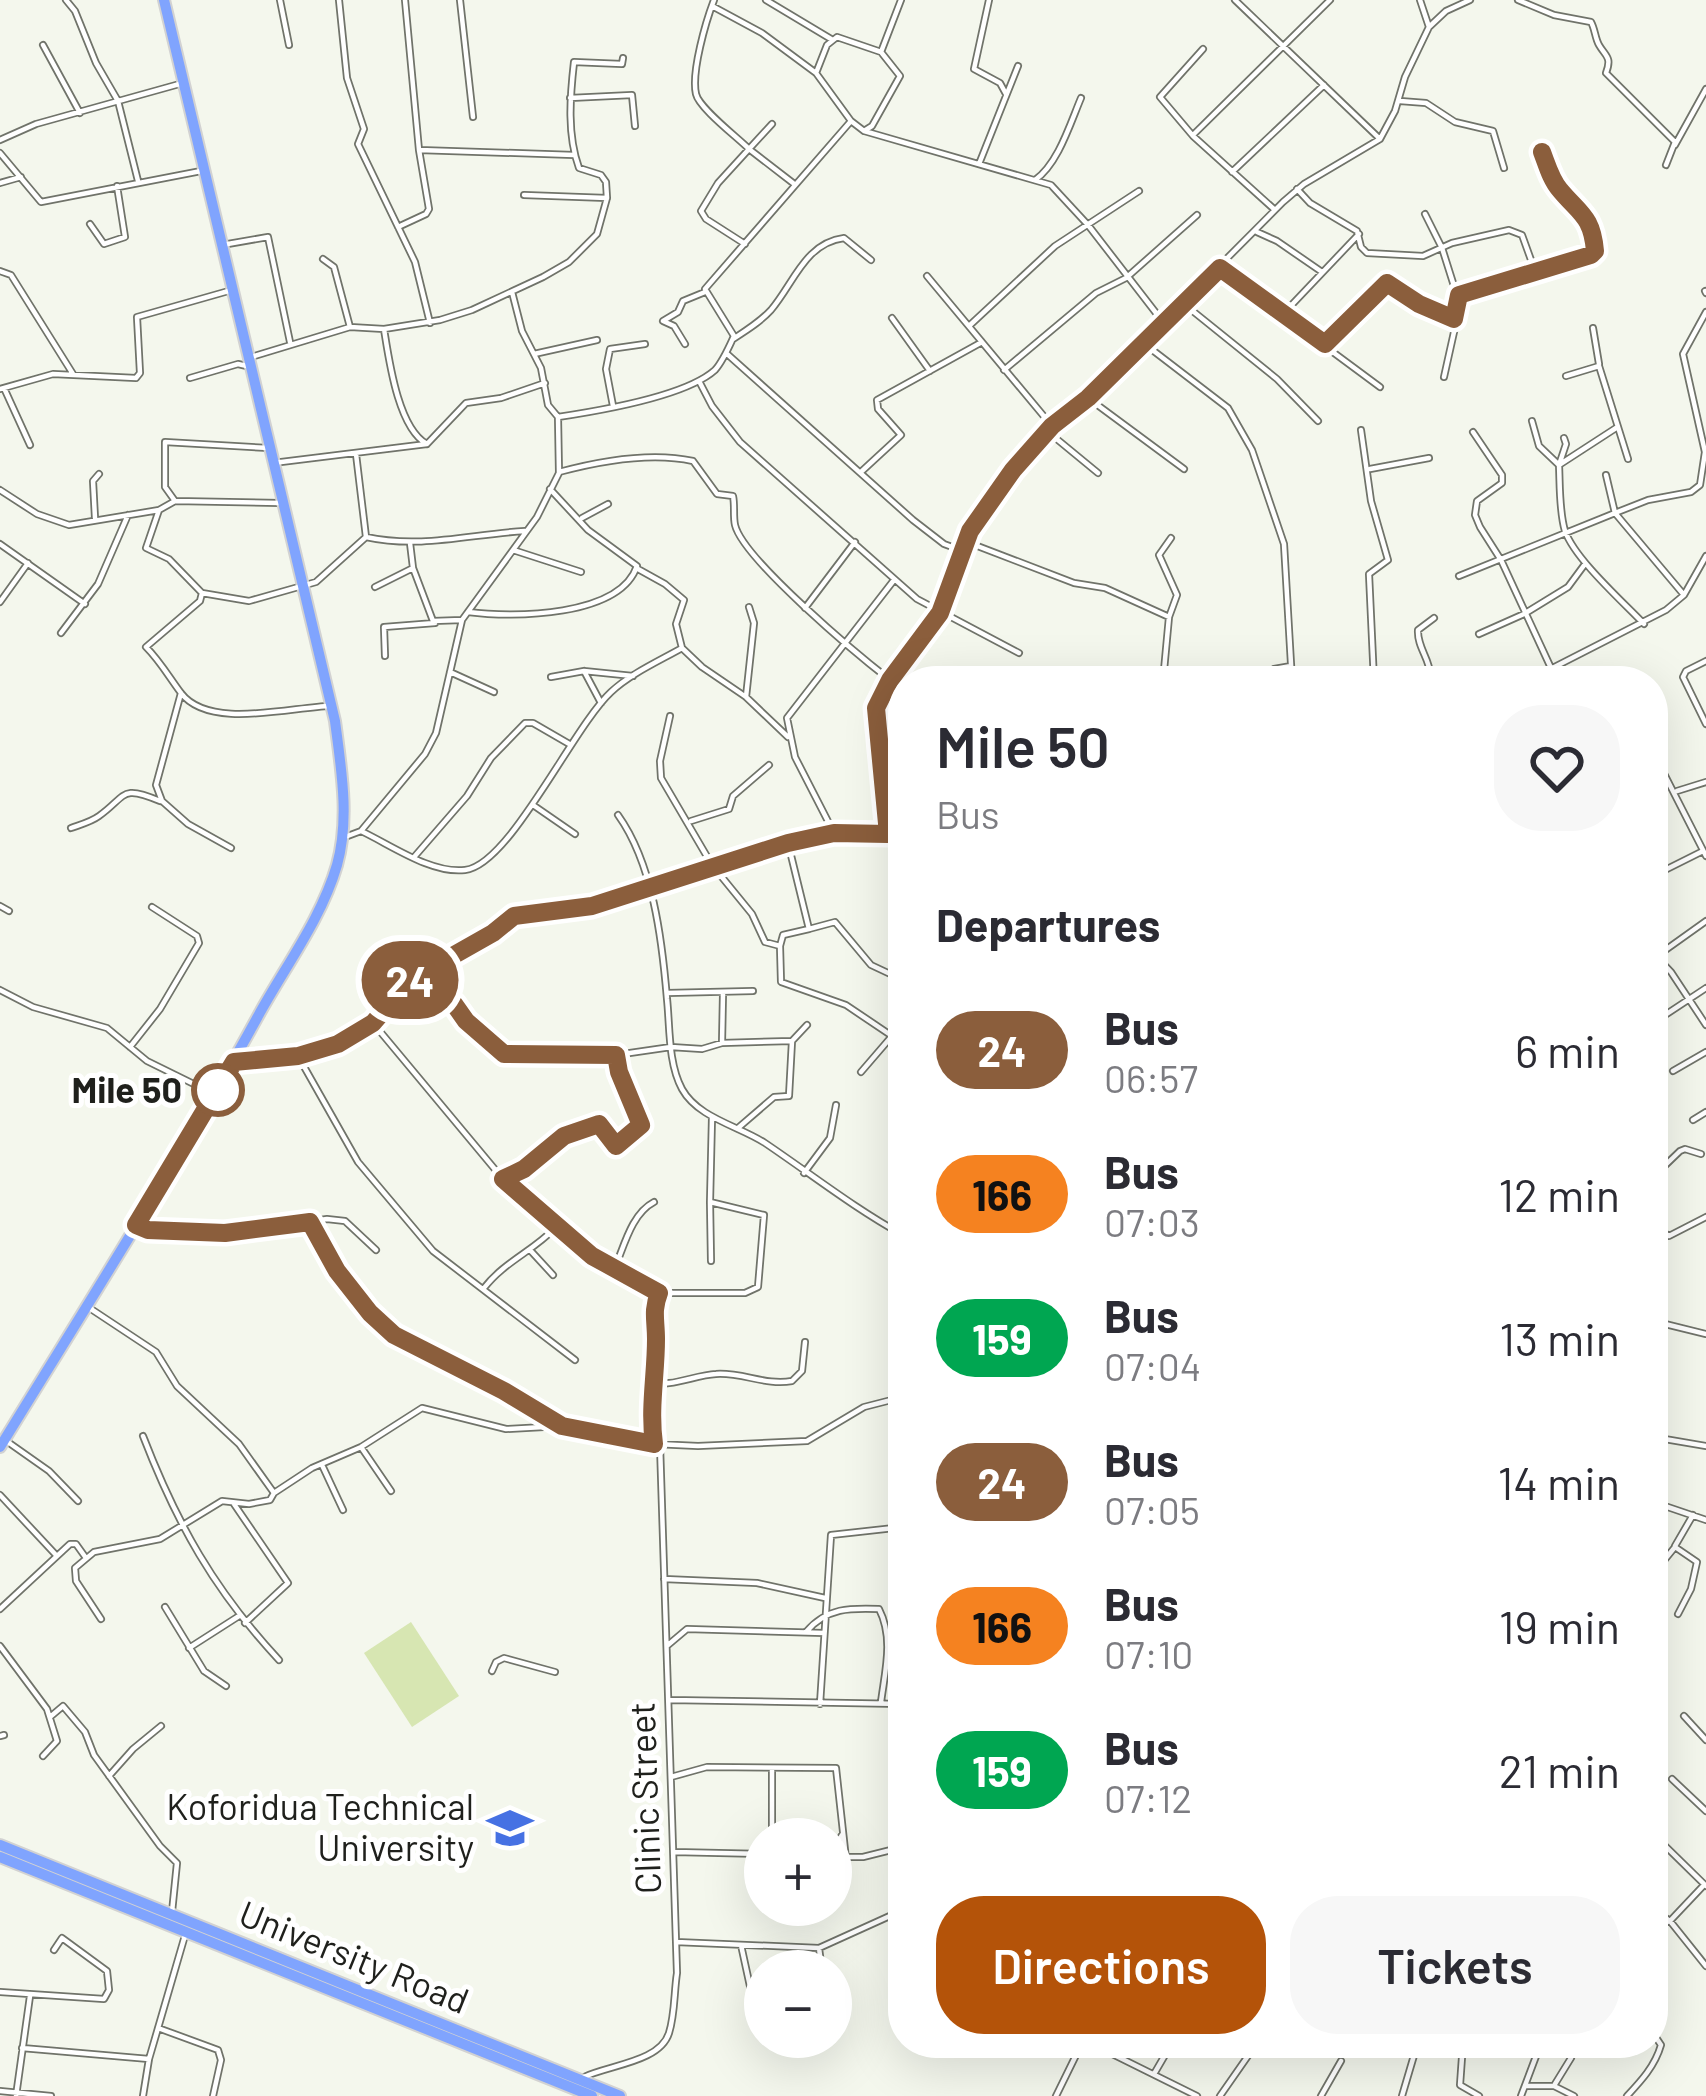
<!DOCTYPE html>
<meta charset="utf-8">
<style>
body{margin:0;font-family:Barlow,sans-serif;background:#f7f7f7;color:#2b2b33;height:100vh;display:flex;flex-direction:column;font-size:45px;white-space:nowrap}
*{box-sizing:border-box;margin:0}
p{font-size:39px;color:#7c7c81}
.icon{flex:none;width:66px;height:66px;fill:none;stroke:currentColor;stroke-width:2;stroke-linecap:round;stroke-linejoin:round}
.map{position:relative;flex:1;overflow:hidden}
.sheet{position:absolute;left:888px;top:666px;width:780px;height:1392px;display:flex;flex-direction:column;background:#fff;border-radius:48px;box-shadow:0 12px 48px #0002}
.sheet>*{flex:none}
.badge{padding:0 24px;border-radius:39px;font-size:42px;line-height:78px}
.controls{position:absolute;left:744px;top:1818px;display:grid;gap:24px}
.controls a{display:grid;place-items:center;width:108px;height:108px;border-radius:50%;background:#fff;box-shadow:0 12px 48px #0002;font-size:60px}
.map>.badge{position:absolute;translate:-50% -50%;box-shadow:0 0 0 6px #fff}
h2{padding:0 48px;font-size:45px;line-height:108px}
.round{display:grid;place-items:center;flex:none;width:126px;height:126px;border-radius:48px;background:#f7f7f7}
.summary{display:flex;align-items:center;justify-content:space-between;height:204px;padding:0 48px}
h1{font-size:57px;font-weight:600;line-height:90px}
.action{display:flex;gap:24px;margin-top:auto;padding:24px 48px}
.action a{flex:1;height:138px;border-radius:48px;background:#b45309;color:#fff;font-size:48px;font-weight:600;line-height:138px;text-align:center}
.action a+a{background:#f7f7f7;color:#2b2b33}
ul{padding:0;list-style:none}
li{display:flex;align-items:center;gap:36px;height:144px;padding:0 48px}
li div{flex:1}
li b{display:block;font-size:45px}
li em{font-style:normal}
li .badge{min-width:132px;font-weight:700;text-align:center}
.map>svg:first-child{display:block}
</style>
<div class="map">
<svg width="1706" height="2096" viewBox="0 0 1706 2096">
<rect width="100%" height="100%" fill="#f4f7ed"/>
<path fill="#d7e6b2" d="M411,1622L459,1696L412,1727L364,1653Z"/>
<g fill="none" stroke-linecap="round" stroke-linejoin="round">
<g stroke="#70736a" stroke-width="8">
<path id="minor" d="M66,0L75,11L96,63L118,101L138,181
M280,0L289,45
M339,0L347,78L364,129L358,144L415,262L430,323
M460,0L473,117
M714,0C706,21 691,72 696,94C699,108 737,137 749,149L718,183L701,211L706,219L745,244
M766,0L831,39
M989,0L974,69L1000,83L1006,94
M1235,0L1380,139
M1420,0L1429,27
M1518,0L1554,15L1591,22C1595,29 1595,38 1599,45C1606,57 1612,57 1606,73L1675,142L1666,165
M712,6L762,33L816,73
M43,45L80,113
M1203,49L1160,97L1193,136L1275,210
M570,98L632,95L635,126
M1400,101L1426,103L1455,122L1493,131L1504,168
M851,121L816,73L827,45L837,37L881,52
M772,124L749,149L793,183
M864,131L1051,185L1088,225L1163,322
M1193,135L1330,0
M0,140L36,124L183,83
M1675,145L1706,89
M419,150L574,155
M0,153L41,202L201,171
M979,164L1018,66
M1232,172L1324,85
M1035,180C1058,164 1070,124 1081,98
M0,183L21,177
M1297,189L1310,203L1357,231L1361,247L1367,253L1423,256L1452,243L1509,230L1522,235L1535,271
M524,195L607,198
M1425,214L1442,248L1460,305L1444,377
M90,224L104,244L125,237L117,186
M398,227L426,214L429,209L419,150L405,0
M1257,232L1277,241L1322,272
M222,245L268,237L290,342
M323,259L334,267L350,327
M1222,270L1380,387
M0,271L11,275L73,374
M927,276L1052,426
M1705,291L1706,293
M512,292L522,331L541,368L548,405L558,417
M1458,295L1595,251C1593,220 1578,212 1560,190C1551,180 1547,165 1542,152
M1184,304L1277,379L1318,421
M1284,313L1359,234
M892,318L930,371
M969,326L1055,246L1139,191
M1593,328L1599,364
M384,329C389,360 398,428 427,444
M733,339C747,330 760,322 771,310C794,283 805,243 844,238L871,260
M1142,342L1228,408L1252,450L1284,544L1292,681
M1327,343L1387,283L1419,304L1454,319
M685,344L674,326L663,321L678,312L683,301L705,292
M726,353L913,520L944,544L963,551
M534,354L597,340
M248,358L350,327L384,329L440,320L472,310L543,277L569,262L597,234L607,198L606,182L601,175L579,168C567,135 570,97 574,62L622,64L623,58
M1004,370L1096,293L1126,278L1197,215
M1566,376L1599,366L1628,459
M190,378L238,364L251,367
M699,381L712,406L740,442L917,599L1019,653
M4,388L30,445
M0,389L53,374L136,378L140,373L137,317L232,290
M1088,398L1184,469
M613,406L606,369L610,349L645,344
M1532,421L1539,446L1559,465L1566,444L1564,438
M1616,428L1559,465C1560,485 1559,511 1565,531C1575,559 1621,600 1644,624
M1361,430L1371,501L1388,560L1369,574L1374,681
M1047,431L1098,473
M1473,432L1502,475V483L1477,501L1475,515L1480,527L1501,560L1551,668
M356,454L366,537
M273,463L427,444L466,403L501,398L545,383
M1370,469L1429,458
M862,471L901,435L878,409L877,400L982,342
M559,472C600,461 652,452 693,461L717,494L733,496C735,505 733,516 735,525C743,559 859,656 890,680
M0,490L37,514L69,525L159,510L175,501L280,503
M175,501L165,487V442L269,448
M159,510L146,548L169,559L202,593L249,601L316,582L366,537C421,549 471,534 525,531
M95,518L93,481L99,474
M582,518L608,504
M967,542L1074,583L1105,588L1169,617
M410,543L413,568L433,621L462,620
M0,544L85,604
M513,550L581,572
M638,569L665,584L684,600L676,624L682,648L702,667L746,697L788,737
M1459,576L1615,513L1606,475
M375,587L413,568
M202,593L200,601L146,647C160,661 169,677 181,693C209,730 291,707 330,706
M1684,595L1615,513L1648,500L1691,492L1700,485L1705,452L1683,354L1706,312
M0,602L28,563
M805,608L855,542
M468,612C513,618 620,617 637,566L588,530L550,489
M61,633L98,584L128,515
M1479,634L1524,614L1568,587L1585,564
M385,656L384,627L435,623
M1706,661L1686,671L1683,677L1706,724
M584,671L601,703
M450,672L494,692
M551,677L584,671L633,676
M1163,681L1169,617L1177,595L1159,555L1171,538
M1261,681L1274,669L1291,666
M1423,681L1430,676C1431,660 1417,648 1418,630L1434,618
M1527,681L1666,610L1684,595L1706,556
M181,693L156,785L162,801L188,824L231,848
M746,697L754,623L749,607
M670,716L660,761L661,778L712,865L752,914L765,942L780,946L783,935L809,929
M1653,752L1706,856
M1677,791L1706,782
M533,805L575,834
M618,815C653,864 662,939 667,999C670,1027 668,1063 682,1089C698,1118 739,1126 765,1143C811,1174 854,1208 903,1235
M691,821L729,809L733,796L769,765
M71,828C79,825 91,822 99,816C127,796 120,784 160,801
M361,831C391,845 431,874 465,870C510,865 573,727 611,692C630,674 659,661 682,648
M834,833L795,757L787,718L894,580
M888,834L876,708L890,680L940,612L970,531L1013,470L1052,426L1088,398L1283,202L1304,184L1380,139L1395,111L1405,77L1429,27L1446,11L1470,0
M345,837L361,831L425,754L436,733L462,620L537,517L559,473L558,417C598,411 685,397 715,370C723,361 729,347 734,336L705,289L851,121L864,131L872,126L900,76L881,52L901,0
M788,843L809,929L835,922L871,965L903,980
M415,856L467,796L491,758L525,723H533L571,745
M1653,876L1703,851
M903,893L895,909L903,920
M0,906L9,911
M780,946L781,982L846,1005L892,1036
M1653,953L1671,972L1706,1025
M1657,956L1706,921
M429,969L466,1020L504,1055H616L671,1047L702,1049L722,1043L792,1041L807,1025
M0,990L33,1007L107,1028L147,1061L210,1092
M667,993L753,991
M373,1023L503,1179L592,1256L659,1293H745L758,1287L764,1215L710,1202L712,1117
M1653,1023L1706,988
M722,1043L723,994
M130,1047L160,1009L199,943L197,936L152,907
M298,1056L358,1162L433,1251L575,1360
M234,1062C281,1057 336,1058 373,1023C387,1010 394,993 409,981C440,958 478,940 511,918C533,904 566,911 592,906C705,881 779,825 903,835
M1673,1071L1706,1052
M861,1072L892,1036L903,1047
M1693,1120L1706,1112
M738,1128L774,1097L789,1096L792,1041
M804,1173L830,1138L836,1105
M1653,1177L1680,1151L1685,1149L1701,1154
M503,1179L524,1169L564,1136L599,1124L616,1146L641,1125L619,1072L616,1055
M710,1202L711,1261
M310,1222L328,1259L370,1313L394,1335L504,1391L560,1425
M136,1225L147,1230L225,1233L327,1219L345,1221L376,1250
M1653,1226L1669,1236L1706,1217
M893,1229L903,1214
M530,1250L553,1275
M614,1270C624,1247 631,1214 654,1202
M484,1288C504,1262 533,1251 555,1228
M659,1293L652,1310L656,1340L651,1382C669,1388 695,1375 716,1374C742,1372 766,1386 792,1381L802,1371L805,1342
M88,1307L156,1352L177,1386L239,1444L274,1493L312,1468L361,1447L422,1408L506,1429L562,1426L634,1443L698,1446L807,1441L864,1407L903,1397
M1653,1321L1706,1334
M651,1382L654,1442
M143,1436C177,1524 214,1590 279,1660
M1653,1437L1706,1446
M5,1440L49,1471L78,1501
M361,1447L391,1491
M322,1465L343,1510
M0,1495L56,1555
M1653,1502L1706,1520
M234,1504L288,1583L245,1623
M1675,1546L1693,1515
M1653,1574L1675,1547L1697,1562L1691,1589L1678,1614
M664,1579L757,1583L825,1598
M165,1607L204,1671L226,1686
M0,1609L70,1544H76L86,1558
M101,1619L76,1581L75,1568L94,1552L160,1539L222,1501L249,1504L270,1500L274,1493
M806,1632C827,1607 851,1608 879,1609C894,1638 885,1671 881,1702
M668,1645L687,1629L824,1633
M0,1646L47,1709L57,1741L43,1756
M189,1648L239,1616
M492,1671L496,1662L504,1658L555,1672
M669,1700L903,1704
M820,1704L831,1535L903,1527
M1684,1716L1706,1740
M50,1717L63,1706L85,1732L94,1755L160,1846L177,1863L172,1912
M0,1736L4,1735
M772,1768V1839
M109,1776L133,1749L161,1726
M671,1777L707,1767L836,1768L846,1859
M1672,1779L1706,1811
M1653,1834L1706,1886
M674,1852L765,1854
M831,1854L842,1835
M831,1857H863L903,1847
M1653,1909L1670,1921L1706,1966
M1653,1926L1670,1921L1704,1885
M676,1942L819,1948L903,1910
M741,1945L751,1991
M819,1948L822,1971
M0,1992L104,1999L109,1990L107,1971L62,1938L54,1950
M158,2028L218,2050L221,2060L213,2096
M829,2037L830,2038
M1090,2043L1197,2096
M1463,2043L1460,2085L1479,2096
M22,2048L149,2059L143,2096
M149,2059L186,1932
M1154,2074L1172,2043
M584,2077C609,2065 660,2062 669,2033C675,2014 674,1992 677,1973L660,1445
M1555,2084L1571,2058
M1526,2086H1554L1574,2096
M0,2091L51,2096
M16,2096L30,1996
M1056,2096L1082,2043
M1220,2096L1257,2043
M1321,2096L1341,2061
M1402,2096L1415,2052
M1521,2096L1541,2043
M1627,2096C1641,2081 1655,2066 1661,2045L1653,2033"/>
</g>
<g stroke="#d2d2d2" stroke-width="14">
<path id="trunk" d="M0,1447C87,1305 177,1164 257,1018C284,968 321,920 337,865C350,818 341,768 335,721L164,0
M0,1845L620,2096
M0,1857L592,2096"/>
</g>
<use href="#minor" stroke="#fff" stroke-width="4.5"/>
<use href="#trunk" stroke="#80a4fe" stroke-width="10"/>
</g>
<g fill="none" stroke-linecap="round" stroke-linejoin="round">
<g stroke="#fff" stroke-width="27">
<path id="line" d="M454,1004L466,1021L504,1054L616,1055L619,1072L641,1125L616,1146L599,1124L564,1136L524,1169L503,1179L592,1256L659,1293C652,1311 656,1320 656,1339C656,1375 649,1408 654,1444L562,1426L504,1391L394,1335L370,1313L337,1271L310,1222L225,1233L148,1230L136,1225L234,1062L298,1056L338,1044L373,1023L410,980L493,933L514,916L592,906L788,843L834,833L888,834L876,708L890,680L940,613L970,531L1013,470L1052,426L1088,398L1220,268L1325,344L1387,283L1419,304L1454,319L1459,295L1591,255L1595,251C1592,216 1580,214 1560,190C1551,180 1547,165 1542,152"/>
</g>
<use href="#line" stroke="#8b5e3c" stroke-width="18"/>
</g>
<defs>
<g id="school-bare" transform="scale(3.6)"><path d="M0-5L7-2L0 1L-7-2ZM-4 1L0 2.5L4 1V4Q0 6-4 4Z" fill="#4671e3" stroke="#fff" stroke-width="2.5" paint-order="stroke"/></g>
</defs>
<g fill-rule="evenodd">
<use href="#school-bare" x="510" y="1828"/>
</g>
<circle fill="#fff" stroke="#8b5e3c" stroke-width="6" cx="218" cy="1090" r="24"/>
<g text-anchor="middle" stroke-width="10" stroke-linejoin="round" paint-order="stroke">
<g font-size="36" font-weight="bold" fill="#1f201c" stroke="#fff" text-anchor="end">
<text x="182" y="1103">Mile 50</text>
</g>
<g font-size="36" fill="#1f201c" stroke="#fff">
<text transform="translate(645 1798) rotate(-92)" y="13">Clinic Street</text>
<text transform="translate(354 1957) rotate(22)" y="13">University Road</text>
</g>
<g font-size="36" fill="#1f201c" stroke="#fff" text-anchor="end">
<text x="474" y="1820">Koforidua Technical<tspan x="474" dy="41">University</tspan></text>
</g>
</g>
</svg>
<div class="controls">
<a>+</a>
<a>−</a>
</div>
<b class="badge" style="left:410px;top:980px;background:#8b5e3c;color:#fff">24</b>
<section class="sheet">
<div class="summary"><div><h1>Mile 50</h1><p>Bus</p></div><a class="round"><svg class="icon" aria-label="heart" viewBox="0 0 24 24"><path d="M12 20l-8-8c-3-5 5-10 8-4 3-6 11-1 8 4z"/></svg></a></div>
<h2>Departures</h2>
<ul>
<li><span class="badge" style="background:#8b5e3c;color:#fff">24</span><div><b>Bus</b><p>06:57</p></div><em>6 min</em></li>
<li><span class="badge" style="background:#f58220;color:#111">166</span><div><b>Bus</b><p>07:03</p></div><em>12 min</em></li>
<li><span class="badge" style="background:#00a651;color:#fff">159</span><div><b>Bus</b><p>07:04</p></div><em>13 min</em></li>
<li><span class="badge" style="background:#8b5e3c;color:#fff">24</span><div><b>Bus</b><p>07:05</p></div><em>14 min</em></li>
<li><span class="badge" style="background:#f58220;color:#111">166</span><div><b>Bus</b><p>07:10</p></div><em>19 min</em></li>
<li><span class="badge" style="background:#00a651;color:#fff">159</span><div><b>Bus</b><p>07:12</p></div><em>21 min</em></li>
</ul>
<div class="action"><a>Directions</a><a>Tickets</a></div>
</section>
</div>
